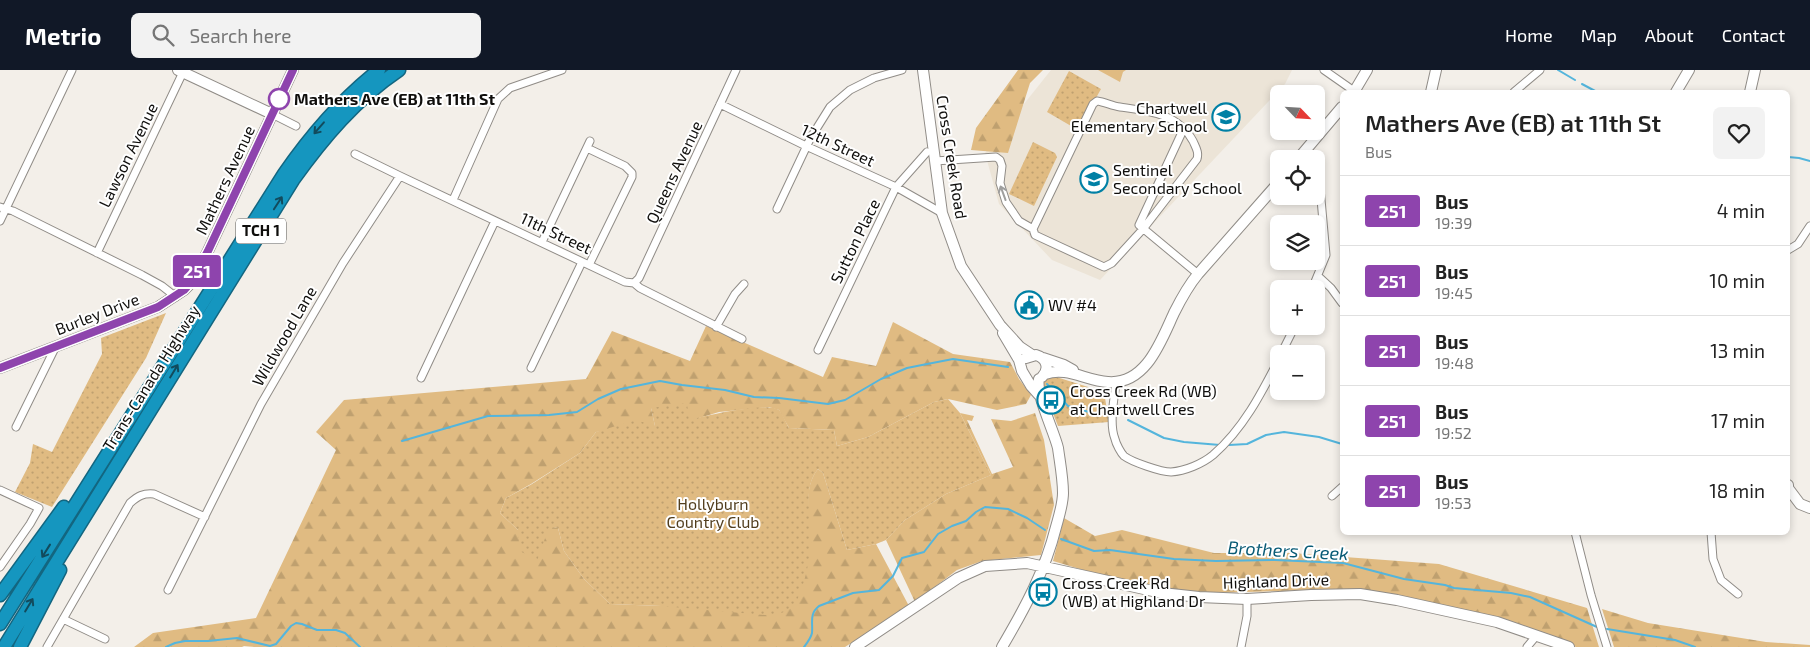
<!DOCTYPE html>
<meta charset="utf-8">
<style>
body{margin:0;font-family:"Exo 2",sans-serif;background:#f2f2f2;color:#222;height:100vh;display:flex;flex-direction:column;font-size:19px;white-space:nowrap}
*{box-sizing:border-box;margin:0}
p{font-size:16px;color:#767676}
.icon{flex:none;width:28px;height:28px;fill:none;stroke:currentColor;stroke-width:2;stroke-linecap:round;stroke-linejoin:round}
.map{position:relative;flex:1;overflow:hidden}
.sheet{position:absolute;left:1340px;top:20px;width:450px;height:445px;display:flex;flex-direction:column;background:#fff;border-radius:8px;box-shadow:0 2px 8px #0003}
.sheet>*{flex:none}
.badge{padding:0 10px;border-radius:4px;font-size:18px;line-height:32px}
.needle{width:32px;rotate:115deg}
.controls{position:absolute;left:1270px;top:15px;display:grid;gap:10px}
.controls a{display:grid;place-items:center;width:55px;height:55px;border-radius:8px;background:#fff;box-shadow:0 2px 8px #0003;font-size:25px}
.map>.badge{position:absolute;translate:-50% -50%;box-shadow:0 0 0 2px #fff}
.round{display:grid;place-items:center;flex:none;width:52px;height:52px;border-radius:8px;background:#f2f2f2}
.headline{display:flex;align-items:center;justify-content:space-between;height:85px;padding:0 25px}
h1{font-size:24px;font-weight:600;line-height:38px}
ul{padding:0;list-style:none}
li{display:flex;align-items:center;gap:15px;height:70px;padding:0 25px;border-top:1px solid #e0e0e0}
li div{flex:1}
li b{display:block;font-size:19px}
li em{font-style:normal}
li .badge{min-width:55px;font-weight:700;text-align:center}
header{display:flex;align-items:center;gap:30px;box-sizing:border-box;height:70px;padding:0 25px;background:#111827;color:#fff}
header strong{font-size:24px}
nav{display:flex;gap:28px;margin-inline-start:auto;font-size:18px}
.search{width:350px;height:45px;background:#f2f2f2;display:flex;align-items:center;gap:12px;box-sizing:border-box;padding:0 18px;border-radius:8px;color:#767676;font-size:19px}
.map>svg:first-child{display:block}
</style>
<header>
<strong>Metrio</strong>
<div class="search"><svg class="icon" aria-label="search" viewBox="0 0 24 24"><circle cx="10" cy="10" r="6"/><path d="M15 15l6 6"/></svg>Search here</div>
<nav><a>Home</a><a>Map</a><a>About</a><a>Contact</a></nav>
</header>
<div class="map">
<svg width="1810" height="577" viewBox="0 0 1810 577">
<defs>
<pattern id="forest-firs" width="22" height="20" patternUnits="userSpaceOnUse" patternTransform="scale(1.25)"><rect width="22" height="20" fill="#e0bb82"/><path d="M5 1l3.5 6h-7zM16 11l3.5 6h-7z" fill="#bfa06f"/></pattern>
<pattern id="park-dots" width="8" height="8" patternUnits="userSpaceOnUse" patternTransform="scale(1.25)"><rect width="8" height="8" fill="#e0bb82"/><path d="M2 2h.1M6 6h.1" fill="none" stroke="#bfa06f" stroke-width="1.8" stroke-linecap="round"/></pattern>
</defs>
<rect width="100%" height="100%" fill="#f3efe9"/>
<path fill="#ece4d7" d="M1051,0H1292L1285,14L1100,210L1052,190L999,134L985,83Z"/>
<path fill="#e0bb82" d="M1098,0H1126L1123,2L1120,12Z"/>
<path fill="url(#forest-firs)" d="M1018,0H1043L1030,13L1008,83L971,80L976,58Z
M893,252L953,284L1010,292L1019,309L1031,325L1026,334L997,340L948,329L934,332L868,367L837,376L834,360L789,358L779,340L769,337L719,342L689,351L651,338L655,356L596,362L580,383L531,414L506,428L500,443L518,460L549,456L558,458L564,481L584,509L610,534L661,536L811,473C810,450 802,418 818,399L823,403L847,480L876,474L909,536L845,577H255L244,576L242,577H134L153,563L256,548L336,380L316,362L344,330L586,309L612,261L690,291L706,256L823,307L832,287L876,296Z
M960,343L974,346L972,351L967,350L992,404L1013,397L991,349L1011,351L1035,343L1044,370L1054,435L1041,485L982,491L957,500L915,532L886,470L905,450L946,424L991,405Z
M1064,448L1095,466L1122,460L1214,483H1291L1439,494L1587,538L1599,577H1576L1508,550L1430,532L1349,519L1211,523L1162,518L1090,502L1053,491Z
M1602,539L1648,553L1766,572L1810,575V577H1614Z"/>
<path fill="url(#park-dots)" d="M1069,1L1101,19L1078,60L1047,42Z
M1033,72L1055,83L1057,87L1034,136L1009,124Z
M166,243L146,288L52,437L15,422L30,393L33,374L52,382L102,284L101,268Z
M1050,305L1104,322L1109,352L1058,356L1041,313Z
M948,329L960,343L991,405L946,424L905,450L886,470L876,474L847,480L823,403L818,399C801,420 813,449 811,474C810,489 803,525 793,536C789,540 781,543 776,546L661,536L610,534L584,509L564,481L558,458L549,457L537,491L520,481L518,460L500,443L506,428L532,414L580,383L596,362L636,350L655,356L651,338L687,333L689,350C704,346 768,331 779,340C783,344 786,353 789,358L834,360L837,376L868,367L934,332Z"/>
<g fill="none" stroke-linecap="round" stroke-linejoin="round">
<path stroke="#54b5dc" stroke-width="2" d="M1558,0L1575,10
M1582,14L1597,22
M1788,87L1799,88L1810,91
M1047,314L1068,336L1096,344
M1128,350L1164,368L1184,372L1220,375
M402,371L488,346L549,345L577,342L598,329L621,319L660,311L682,315L725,320L754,327L779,328L828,334L845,330L881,309L907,298L922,295L953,289L1008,297
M1229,375L1247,374L1266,365L1284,362L1319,367L1342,374
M1061,469L1094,481L1110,480L1174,489L1216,491L1275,490L1343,493L1404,509L1445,515L1454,518L1511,523L1530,527L1597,557
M1607,559L1675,570L1695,577
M166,577L175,573L185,571H208L237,568L270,576L276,574L291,556L296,553L302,554L317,560H336L345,563L360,577
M804,577C807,573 811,568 812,563C813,552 809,544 819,536L853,523L879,520L893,506L902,488L924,482L938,464L952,456L966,451L976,442L985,437L1008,439L1027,448L1045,460"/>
<g stroke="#908c87" stroke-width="9">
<path id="street" d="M1324,0L1354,21
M1514,22L1540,0
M1097,31C1105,32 1112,36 1120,37C1148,41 1178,43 1193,71C1196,78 1199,82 1197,89L1143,159L1112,193L1104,197L1035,165L1033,159L1093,34Z
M720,34L806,76L896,117L942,143
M272,44L296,56
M1184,58L1139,155L1198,204
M587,78L625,96L632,103V107L589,195
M355,84L400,106L625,212L634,213L640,218L742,269
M935,91L996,87L1000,90L1002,96L1000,113L1006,132L1019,151L1033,159
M453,130L498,29L510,18L562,0
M0,137L13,141L142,205L162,216L176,227
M777,139L810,69L830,37L850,20L874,8L902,0
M0,151L72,0
M542,172L590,71
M1788,180L1798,174L1810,156
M97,183L184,0
M1318,206L1331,218L1342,233
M634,213L639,208L736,0
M1312,219L1326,185L1319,107L1316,89
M716,257L735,224L744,214
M818,280L896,117L927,82
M1281,284L1295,256
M531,298L582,192
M421,308L495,151
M1116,313C1114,329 1109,354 1115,369C1116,374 1121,383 1124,386C1132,392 1161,402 1171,402C1185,401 1202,394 1213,385C1243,359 1261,324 1279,289
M16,357L56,276
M0,420L39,438L30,454L0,497
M1332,426L1342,417
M1575,462L1591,525L1607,577
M1711,462L1713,489L1721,510L1738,524
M168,520L261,334L343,193L400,106
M63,549L105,569
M47,577L130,433C138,426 143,423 154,424L205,447
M1241,577L1247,546V529
M1527,577L1537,565"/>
</g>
<g stroke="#908c87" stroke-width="12">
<path id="secondary" d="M178,0L272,44
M923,0L942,143L961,196L1000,255L1020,277L1032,285
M1354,22L1367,0
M1431,22L1436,0
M1676,22L1689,0
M1750,22L1755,0
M1298,89L1342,37
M1003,263L1019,290L1022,301L1031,316L1039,325
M1026,288L1036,285C1047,288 1050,299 1042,307
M1043,288L1064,295L1073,300
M0,298L158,237L184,220L191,213L208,181L293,0
M1045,304C1067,296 1086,311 1108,312C1146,315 1161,271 1174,243C1181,229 1188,216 1198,204L1279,112
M1788,415V418L1800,434L1810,438
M855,577L958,508L985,496L1027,493L1162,523L1199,527L1247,529L1311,525L1360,524L1397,530L1497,552L1569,577
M1002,577C1025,538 1045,501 1056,457C1059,446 1063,434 1063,423C1063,408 1060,393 1058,378C1054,361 1035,323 1039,309"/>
</g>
<g stroke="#136680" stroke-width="15">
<path id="highway" d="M0,525L64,437
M0,554L284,104C311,65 342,29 379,0
M4,577L293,110C323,68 356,29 399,0
M20,577L60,500"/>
</g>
<use href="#street" stroke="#fff" stroke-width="7"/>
<use href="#secondary" stroke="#fff" stroke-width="10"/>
<use href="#highway" stroke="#1596bf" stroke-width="12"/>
</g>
<defs><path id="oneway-shaft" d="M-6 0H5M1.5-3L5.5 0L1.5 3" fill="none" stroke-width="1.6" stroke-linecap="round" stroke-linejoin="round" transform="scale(1.25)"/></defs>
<g stroke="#124b5d">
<use href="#oneway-shaft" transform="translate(319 58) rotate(131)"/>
<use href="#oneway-shaft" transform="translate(278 133) rotate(-57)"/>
<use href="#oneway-shaft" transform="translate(174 301) rotate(-59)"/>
<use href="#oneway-shaft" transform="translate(46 481) rotate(122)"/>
<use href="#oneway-shaft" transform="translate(29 535) rotate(-59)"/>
</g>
<use stroke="#9f9f9e" href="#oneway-shaft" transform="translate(1003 123) rotate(-110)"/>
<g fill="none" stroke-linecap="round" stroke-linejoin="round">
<g stroke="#fff" stroke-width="11">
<path id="line" d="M0,298L158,237L184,220L191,212L208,181L293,0"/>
</g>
<use href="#line" stroke="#8e44ad" stroke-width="8"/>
</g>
<defs>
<g id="school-ring" transform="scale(1.4375)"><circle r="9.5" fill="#fff" stroke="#0080a5" stroke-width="1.5"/><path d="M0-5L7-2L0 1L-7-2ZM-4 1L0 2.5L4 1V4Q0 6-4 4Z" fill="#0080a5"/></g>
<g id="civic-ring" transform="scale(1.4375)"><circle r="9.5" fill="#fff" stroke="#0080a5" stroke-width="1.5"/><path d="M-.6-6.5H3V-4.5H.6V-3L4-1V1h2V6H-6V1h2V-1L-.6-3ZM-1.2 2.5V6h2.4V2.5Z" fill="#0080a5"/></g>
<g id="bus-ring" transform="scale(1.4375)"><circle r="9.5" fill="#fff" stroke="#0080a5" stroke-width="1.5"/><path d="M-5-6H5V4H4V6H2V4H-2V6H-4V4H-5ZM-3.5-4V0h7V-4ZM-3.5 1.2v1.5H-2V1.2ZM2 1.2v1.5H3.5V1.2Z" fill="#0080a5"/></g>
</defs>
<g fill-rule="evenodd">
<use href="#school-ring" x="1226" y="47"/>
<use href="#school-ring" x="1094" y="109"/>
<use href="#civic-ring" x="1029" y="235"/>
<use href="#bus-ring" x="1051" y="330"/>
<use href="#bus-ring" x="1043" y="522"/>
</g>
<circle fill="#fff" stroke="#8e44ad" stroke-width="2.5" cx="279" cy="29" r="10"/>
<g text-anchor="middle" stroke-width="4" stroke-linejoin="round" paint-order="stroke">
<rect fill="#fff" stroke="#575655" stroke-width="1" x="236" y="148.5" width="50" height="25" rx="4"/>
<g font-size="15" font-weight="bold" fill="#0f0e0c">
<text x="261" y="166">TCH 1</text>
</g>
<g font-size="16" font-weight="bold" fill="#0f0e0c" stroke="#fff" text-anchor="start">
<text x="294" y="35">Mathers Ave (EB) at 11th St</text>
</g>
<g font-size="16" fill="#0f0e0c" stroke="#fff" text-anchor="start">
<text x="1207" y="44" text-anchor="end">Chartwell<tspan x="1207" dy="18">Elementary School</tspan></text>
<text x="1113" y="106">Sentinel<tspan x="1113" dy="18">Secondary School</tspan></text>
<text x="1048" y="241">WV #4</text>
<text x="1070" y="327">Cross Creek Rd (WB)<tspan x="1070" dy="18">at Chartwell Cres</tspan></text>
<text x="1062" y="519">Cross Creek Rd<tspan x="1062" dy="18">(WB) at Highland Dr</tspan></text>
</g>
<g font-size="16" fill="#0f0e0c" stroke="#fff">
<text transform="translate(838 75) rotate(25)" y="6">12th Street</text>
<text transform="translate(128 85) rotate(-64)" y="6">Lawson Avenue</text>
<text transform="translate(952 87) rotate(81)" y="6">Cross Creek Road</text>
<text transform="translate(674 102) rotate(-65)" y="6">Queens Avenue</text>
<text transform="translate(225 110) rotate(-65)" y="6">Mathers Avenue</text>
<text transform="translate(556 163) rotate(25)" y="6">11th Street</text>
<text transform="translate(855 171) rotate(-64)" y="6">Sutton Place</text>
<text transform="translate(97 244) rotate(-21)" y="6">Burley Drive</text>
<text transform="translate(284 266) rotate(-60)" y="6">Wildwood Lane</text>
<text transform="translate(151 308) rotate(-58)" y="6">Trans-Canada Highway</text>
<text transform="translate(1276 511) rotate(-2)" y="6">Highland Drive</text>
</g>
<g font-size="16" fill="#523e1e" stroke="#fff">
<text x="713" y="440">Hollyburn<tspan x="713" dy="18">Country Club</tspan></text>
</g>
<g font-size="18" font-style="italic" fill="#095b76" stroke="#fff">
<text transform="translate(1288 481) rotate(3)" y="6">Brothers Creek</text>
</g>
</g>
</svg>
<div class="controls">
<a><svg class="needle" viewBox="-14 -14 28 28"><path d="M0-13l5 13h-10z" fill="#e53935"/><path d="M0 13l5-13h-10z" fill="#767676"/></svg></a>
<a><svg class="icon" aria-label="locate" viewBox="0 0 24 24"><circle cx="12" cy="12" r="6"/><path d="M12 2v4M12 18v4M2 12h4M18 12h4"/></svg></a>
<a><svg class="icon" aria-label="layers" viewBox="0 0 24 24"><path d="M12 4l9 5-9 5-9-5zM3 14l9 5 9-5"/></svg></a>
<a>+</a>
<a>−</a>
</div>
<b class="badge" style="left:197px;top:201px;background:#8e44ad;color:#fff">251</b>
<section class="sheet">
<div class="headline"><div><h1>Mathers Ave (EB) at 11th St</h1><p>Bus</p></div><a class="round"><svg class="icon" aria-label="heart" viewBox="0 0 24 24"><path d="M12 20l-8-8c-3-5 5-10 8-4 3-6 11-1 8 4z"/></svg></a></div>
<ul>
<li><span class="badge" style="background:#8e44ad;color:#fff">251</span><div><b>Bus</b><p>19:39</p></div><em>4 min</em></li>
<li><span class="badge" style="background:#8e44ad;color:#fff">251</span><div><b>Bus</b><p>19:45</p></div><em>10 min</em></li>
<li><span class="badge" style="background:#8e44ad;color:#fff">251</span><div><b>Bus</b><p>19:48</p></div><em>13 min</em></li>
<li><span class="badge" style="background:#8e44ad;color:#fff">251</span><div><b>Bus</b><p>19:52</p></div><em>17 min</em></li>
<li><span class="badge" style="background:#8e44ad;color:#fff">251</span><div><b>Bus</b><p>19:53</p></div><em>18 min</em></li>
</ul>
</section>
</div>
